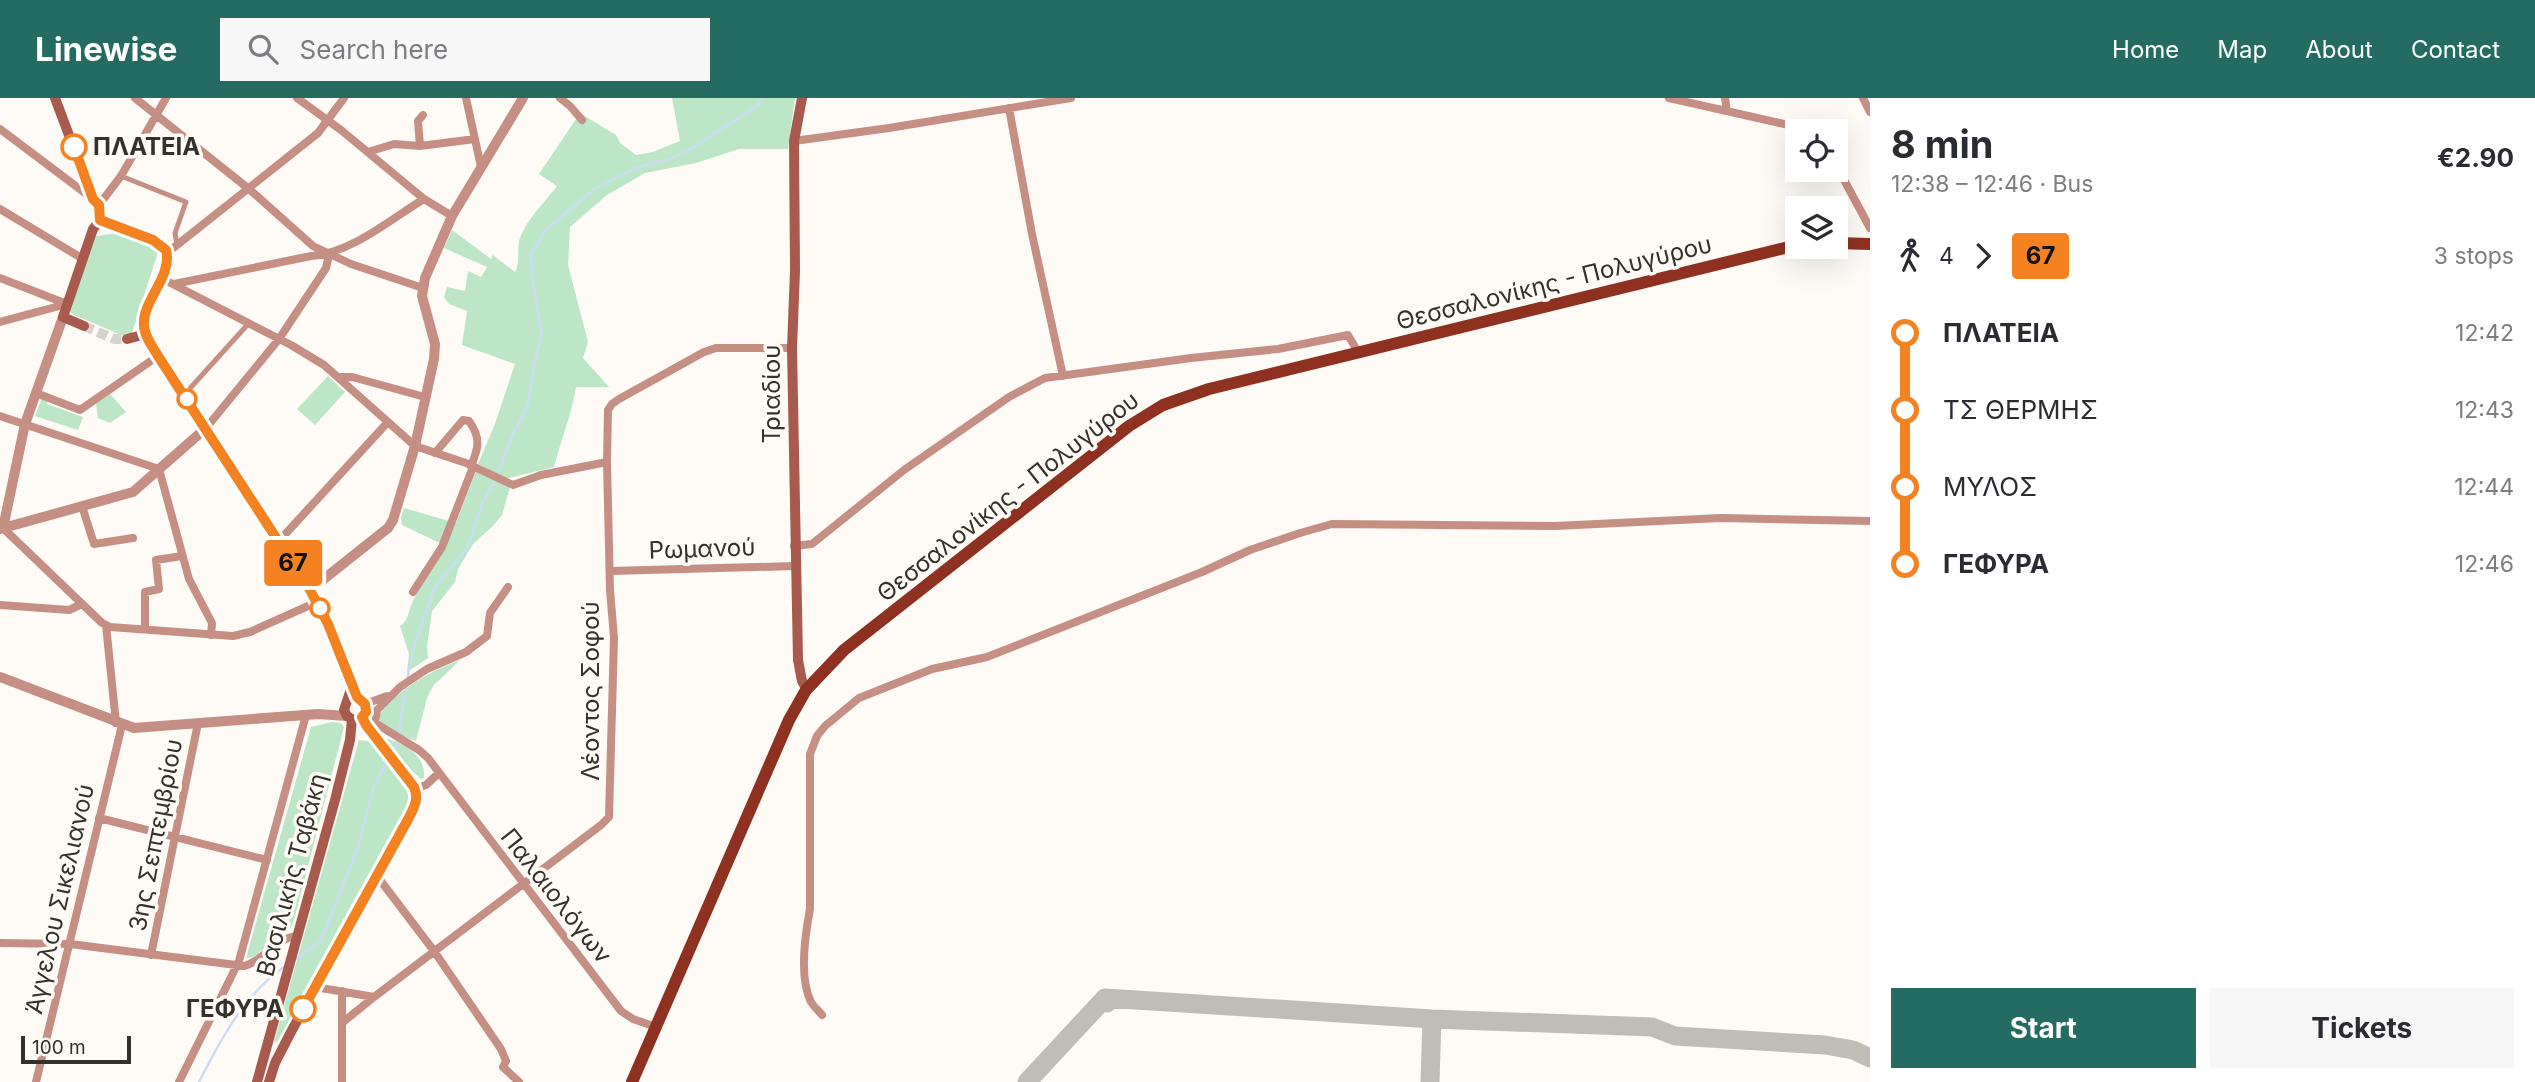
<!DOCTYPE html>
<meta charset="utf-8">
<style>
body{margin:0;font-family:Inter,sans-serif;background:#f7f7f7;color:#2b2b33;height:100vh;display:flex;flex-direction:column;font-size:26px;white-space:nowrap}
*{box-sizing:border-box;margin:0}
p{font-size:23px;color:#7c7c81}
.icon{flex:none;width:38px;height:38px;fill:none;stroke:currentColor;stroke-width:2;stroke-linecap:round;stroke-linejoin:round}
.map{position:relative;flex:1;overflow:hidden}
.drawer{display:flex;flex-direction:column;background:#fff;width:665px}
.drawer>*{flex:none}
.badge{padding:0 14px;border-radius:5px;font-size:24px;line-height:46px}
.fabs{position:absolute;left:1785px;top:21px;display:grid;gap:14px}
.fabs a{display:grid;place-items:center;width:63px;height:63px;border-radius:0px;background:#fff;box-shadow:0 7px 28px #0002;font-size:35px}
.scale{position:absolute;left:21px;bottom:18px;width:110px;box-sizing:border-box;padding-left:7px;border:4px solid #34302b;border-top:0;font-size:19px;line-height:24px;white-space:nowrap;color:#34302b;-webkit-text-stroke:5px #fefaf5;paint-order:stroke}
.map>.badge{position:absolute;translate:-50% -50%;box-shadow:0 0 0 4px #fff}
.legs{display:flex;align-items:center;gap:10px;height:77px;padding:0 21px;font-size:23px}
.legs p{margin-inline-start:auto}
.headline{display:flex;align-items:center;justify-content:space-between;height:119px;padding:0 21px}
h1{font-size:38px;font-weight:700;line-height:52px}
.button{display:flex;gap:14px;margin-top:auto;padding:14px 21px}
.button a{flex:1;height:80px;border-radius:0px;background:#246c62;color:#fff;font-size:28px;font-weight:700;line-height:80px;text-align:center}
.button a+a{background:#f7f7f7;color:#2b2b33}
ul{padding:0 21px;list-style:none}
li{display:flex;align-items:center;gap:24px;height:77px;font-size:26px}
li i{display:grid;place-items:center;width:10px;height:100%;margin:0 9px;background:currentColor}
li i::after{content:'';width:18px;height:18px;margin:-9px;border:5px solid;border-radius:50%;background:#fff}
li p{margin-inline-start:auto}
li:first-child i{background:linear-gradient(#0000 50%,currentColor 0)}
li:last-child i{background:linear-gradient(currentColor 50%,#0000 0)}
header{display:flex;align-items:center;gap:42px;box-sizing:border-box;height:98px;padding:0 35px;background:#246c62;color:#fff}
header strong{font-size:33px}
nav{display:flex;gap:38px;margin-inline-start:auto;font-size:24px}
.search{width:490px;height:63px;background:#f7f7f7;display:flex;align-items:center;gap:18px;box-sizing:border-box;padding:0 24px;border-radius:0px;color:#7c7c81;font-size:26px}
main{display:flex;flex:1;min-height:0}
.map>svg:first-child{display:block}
</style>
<header>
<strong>Linewise</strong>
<div class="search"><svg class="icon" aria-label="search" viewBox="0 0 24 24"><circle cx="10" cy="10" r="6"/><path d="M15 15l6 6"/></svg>Search here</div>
<nav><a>Home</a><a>Map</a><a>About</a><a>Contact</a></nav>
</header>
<main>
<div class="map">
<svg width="1870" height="984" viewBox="0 0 1870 984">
<rect width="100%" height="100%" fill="#fefaf5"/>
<path fill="#bce6c6" d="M672,0H795L788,51H739L696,65L645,75L607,97L570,129L568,167L588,244L583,260L609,289H576C571,319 561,341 554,369L505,381L478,366L495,326L515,266L462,247L467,213L449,206L444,199L447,189L465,193L468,173L481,179L487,169L444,150L452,132L491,161L493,157L515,174C521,163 516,151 520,140C527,121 545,104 557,88L539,76L580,15L616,37L620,45L636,57L653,54L680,43Z
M118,135L151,147L158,154L131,238L126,239L72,216L69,212L96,138Z
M328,278L345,294L315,327L297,311Z
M110,296L126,314L110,325L98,320L96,306Z
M42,300L48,302L47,306L83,319L78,332L35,318Z
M476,373L510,389L502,417L493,428L473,446L458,471L455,484L432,513L427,548L428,560L407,574L409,556L400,528C409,523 408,512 413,503C422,484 436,468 446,448L402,427L401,420L404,410L456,425Z
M460,562L433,588L427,600L416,643L398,636L380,624V616C400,590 429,574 460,562Z
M332,624L341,625L344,629L294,822L291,830L253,859L246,860L311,629Z
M386,640C405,646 426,657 424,680L421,681L399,661Z
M359,642L368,643L381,655L407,691L409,698L407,707L277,944H274Z"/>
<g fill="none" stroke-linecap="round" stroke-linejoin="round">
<path stroke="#cadcf3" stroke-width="2.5" d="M498,376L512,338L528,307L534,267L542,235L533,186L531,156L545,133L593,92L635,70L670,61L694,49L757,8L763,0
M407,582L413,551L435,489L468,449L483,404L495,382
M393,653L397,646L406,588
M296,861L321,843L358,750L374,688L389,659
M199,984C221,941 244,897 284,869"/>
<path stroke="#c0bcb6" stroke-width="19" d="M1105,900L1432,921L1652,929L1675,938L1825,947L1853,952L1870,960
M1430,924L1432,921L1430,984
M1027,984L1105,900L1107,905"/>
<path stroke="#d6d2cd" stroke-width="10" stroke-dasharray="10 5" stroke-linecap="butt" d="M84,228L114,241H127"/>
<path stroke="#c68f84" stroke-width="5" d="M121,78L186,104L175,135L177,147
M184,297L249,225"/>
<path stroke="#c68f84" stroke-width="8" d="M135,0L249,91L313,148L351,166L423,190
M297,0L341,32L424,101L452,118
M466,0L481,69
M560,0L570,8L582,22
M1669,0L1793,28L1804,33
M1725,0L1727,13
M1863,0L1870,14
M1009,10L1032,136L1063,278
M0,31L93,101
M794,43L889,30L1071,0
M420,48L418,23L423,17
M368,54L394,46L420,48L475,41
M1836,67L1870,130
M99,107L121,78L166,0
M0,111L83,161
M167,155L318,35L344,0
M0,180L67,206
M161,180L291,247L324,267L415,348L466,365L513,387L541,377L607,364
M174,186L311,158C352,155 389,122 424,101
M0,224L67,206
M338,279H352L425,299
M36,295L80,312L158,258
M0,318L159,371L189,481L212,525L211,537
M206,330L279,241L326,170L329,157
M435,355L463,322L469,323C481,340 479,349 471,368
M82,408L94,446L133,440
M3,430L102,525L110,529L233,538L250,534L317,504
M279,443L387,325
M794,448L812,446L904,372L1009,299L1045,280L1191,260L1278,251L1348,237L1358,254
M610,473L795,468
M508,489L490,515L487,538L466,554L427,571L400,589L377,612L375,625L419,652L428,660L621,913L633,921L656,929
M413,494L442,449L473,369
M0,507L69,512L82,506
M106,527L116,625
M145,531V494L159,491L156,462L182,458
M365,606L387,598
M415,691L426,687L439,675
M99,720L267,762
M377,778L434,853L501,951L506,963L503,969L519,984
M0,845L70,846L244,868C264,863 276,839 298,838
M151,857L198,625
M315,889L374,899L601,727L609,719L614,540L610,492L607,364L608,312L612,306L619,301L704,254L716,250H792
M342,893V984
M822,917C819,913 814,909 811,904C799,880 805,837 810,811V656L817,638L825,628L859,600L932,571L987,559L1202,474L1250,452L1300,435L1332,426L1555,428L1721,420L1870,423
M342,925L374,899
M36,984L122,627
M179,984L239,863L306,617"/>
<path stroke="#c68f84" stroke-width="10" d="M0,428L3,430L25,326L63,219
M0,431L133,394L206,330
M310,492L388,430L393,422L415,348L434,261L435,246L422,198L425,180L452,118L523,0
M0,579L134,630L318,616L347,618"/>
<path stroke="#a85a4c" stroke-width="10" d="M55,0L93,101L99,107L100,122
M802,0L794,43L795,173L792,250L798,562L802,583L807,592
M100,122L153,142L166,152C173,178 142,204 144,227C144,238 153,249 158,258L310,492L331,534L357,599L365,606L366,614L362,619
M84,228L63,219L93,131L100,122
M127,241L146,236
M350,586L351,591L344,612L347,618L352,621
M257,984L335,702L350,642L352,621
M269,984L275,965L291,934L417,702C418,683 373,641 362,619"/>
<path stroke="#8f3121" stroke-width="12" d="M1836,145L1870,146
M632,984L789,622L806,592L844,552L1129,328L1163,307L1209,291L1797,147"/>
</g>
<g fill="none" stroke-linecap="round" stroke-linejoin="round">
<g stroke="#fff" stroke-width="16">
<path id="line-1" d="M74,49L93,101L99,107L100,122L153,142L166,152C173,178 142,203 144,227C144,238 153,249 158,258L310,492L328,526L357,599L365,606L366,614L362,619L366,627L414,689C420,703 412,713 406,725L303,911"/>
</g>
<use href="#line-1" stroke="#f58220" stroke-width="10"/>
</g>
<g fill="#fff" stroke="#f58220" stroke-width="3.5">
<circle cx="74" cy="49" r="12"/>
<circle cx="187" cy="301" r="9"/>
<circle cx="320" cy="510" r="9"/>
<circle cx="303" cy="911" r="12"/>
</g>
<g text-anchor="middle" stroke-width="7" stroke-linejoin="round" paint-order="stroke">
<g font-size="24" font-weight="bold" fill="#34302b" stroke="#fefaf5" text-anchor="start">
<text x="93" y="57">ΠΛΑΤΕΙΑ</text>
<text x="284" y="919" text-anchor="end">ΓΕΦΥΡΑ</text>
</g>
<g font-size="24" fill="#34302b" stroke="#fefaf5">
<text transform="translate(1554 185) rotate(-14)" y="8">Θεσσαλονίκης - Πολυγύρου</text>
<text transform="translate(772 296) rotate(-90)" y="8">Τριαδίου</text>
<text transform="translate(1008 399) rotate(-38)" y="8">Θεσσαλονίκης - Πολυγύρου</text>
<text transform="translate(702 451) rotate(-2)" y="8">Ρωμανού</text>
<text transform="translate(591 593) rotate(-90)" y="8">Λέοντος Σοφού</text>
<text transform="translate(156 737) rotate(-79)" y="8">3ης Σεπτεμβρίου</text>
<text transform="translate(292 777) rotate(-75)" y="8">Βασιλικής Ταβάκη</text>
<text transform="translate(556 798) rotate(52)" y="8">Παλαιολόγων</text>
<text transform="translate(60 801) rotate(-77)" y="8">Άγγελου Σικελιανού</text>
</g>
</g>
</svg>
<div class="fabs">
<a><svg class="icon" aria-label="locate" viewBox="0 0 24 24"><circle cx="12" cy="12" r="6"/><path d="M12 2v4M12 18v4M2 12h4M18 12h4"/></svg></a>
<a><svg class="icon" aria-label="layers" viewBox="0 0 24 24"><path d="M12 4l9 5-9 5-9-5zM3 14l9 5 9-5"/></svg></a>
</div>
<div class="scale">100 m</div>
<b class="badge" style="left:293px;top:465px;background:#f58220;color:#111">67</b>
</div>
<section class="drawer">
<div class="headline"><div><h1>8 min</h1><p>12:38 – 12:46 · Bus</p></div><b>€2.90</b></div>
<div class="legs"><svg class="icon" aria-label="walk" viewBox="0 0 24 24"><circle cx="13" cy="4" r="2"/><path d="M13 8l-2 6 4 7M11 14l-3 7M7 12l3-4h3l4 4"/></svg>4<svg class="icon" aria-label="forward" viewBox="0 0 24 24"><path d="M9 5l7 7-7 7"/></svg><b class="badge" style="background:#f58220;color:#111">67</b><p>3 stops</p></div>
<ul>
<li><i style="color:#f58220"></i><b>ΠΛΑΤΕΙΑ</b><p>12:42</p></li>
<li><i style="color:#f58220"></i><span>ΤΣ ΘΕΡΜΗΣ</span><p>12:43</p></li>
<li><i style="color:#f58220"></i><span>ΜΥΛΟΣ</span><p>12:44</p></li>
<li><i style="color:#f58220"></i><b>ΓΕΦΥΡΑ</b><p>12:46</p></li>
</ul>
<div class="button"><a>Start</a><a>Tickets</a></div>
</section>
</main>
